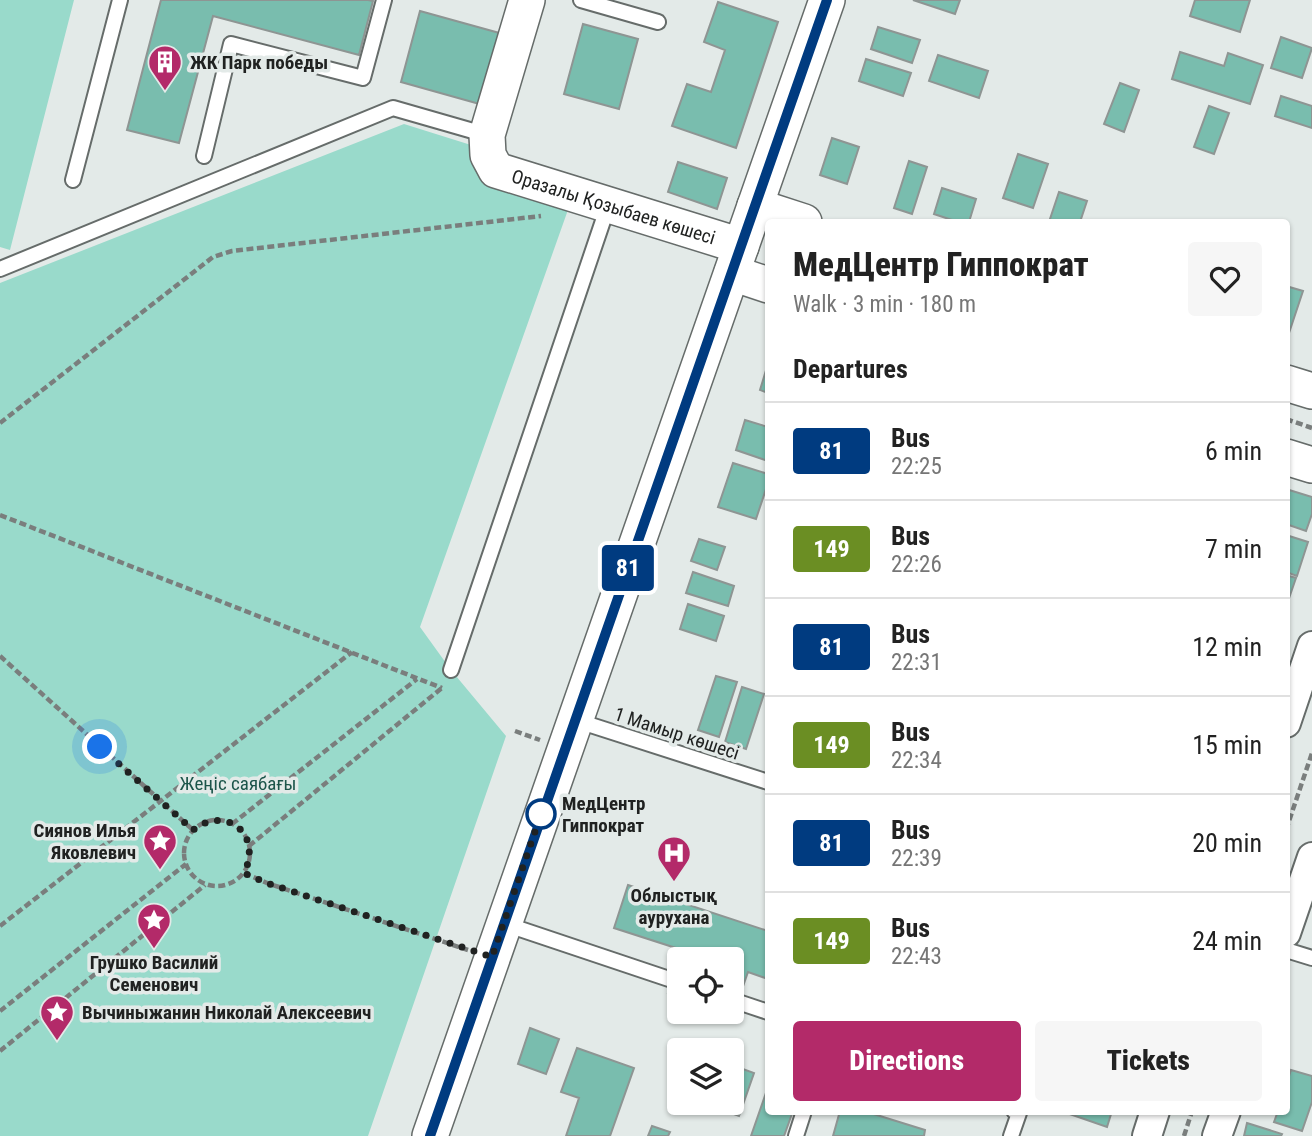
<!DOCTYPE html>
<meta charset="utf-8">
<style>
body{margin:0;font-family:"Roboto Condensed",sans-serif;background:#f6f6f6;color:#222;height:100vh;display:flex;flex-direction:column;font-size:26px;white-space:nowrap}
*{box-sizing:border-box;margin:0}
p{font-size:23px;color:#767676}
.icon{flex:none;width:38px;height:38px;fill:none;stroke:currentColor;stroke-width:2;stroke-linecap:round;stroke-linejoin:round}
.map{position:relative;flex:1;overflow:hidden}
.drawer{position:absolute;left:765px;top:219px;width:525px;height:896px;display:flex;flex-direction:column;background:#fff;border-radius:7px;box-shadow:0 2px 5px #0004}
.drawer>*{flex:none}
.badge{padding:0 14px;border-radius:5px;font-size:24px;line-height:46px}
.controls{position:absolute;left:667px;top:947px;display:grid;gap:14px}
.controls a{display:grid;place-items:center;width:77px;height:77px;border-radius:7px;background:#fff;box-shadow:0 2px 5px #0004;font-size:35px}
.you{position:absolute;width:35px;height:35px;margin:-18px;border:5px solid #fff;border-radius:50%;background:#1a73e8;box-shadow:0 0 0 10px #1a73e833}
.map>.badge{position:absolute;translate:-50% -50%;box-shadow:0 0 0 4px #fff}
h2{padding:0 28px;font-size:26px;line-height:63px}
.round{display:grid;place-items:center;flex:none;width:74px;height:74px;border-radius:7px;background:#f6f6f6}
.overview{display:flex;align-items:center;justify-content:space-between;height:119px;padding:0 28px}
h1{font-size:33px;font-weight:800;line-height:52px}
.cta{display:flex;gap:14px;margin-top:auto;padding:14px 28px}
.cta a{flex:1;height:80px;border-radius:7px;background:#b32a69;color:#fff;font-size:28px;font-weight:800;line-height:80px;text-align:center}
.cta a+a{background:#f6f6f6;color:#222}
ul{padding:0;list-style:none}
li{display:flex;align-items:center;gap:21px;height:98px;padding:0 28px;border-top:2px solid #e0e0e0}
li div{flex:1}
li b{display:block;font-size:26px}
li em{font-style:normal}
li .badge{min-width:77px;font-weight:700;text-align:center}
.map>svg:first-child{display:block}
</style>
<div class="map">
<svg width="1312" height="1136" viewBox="0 0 1312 1136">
<rect width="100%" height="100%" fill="#e3eae8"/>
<path fill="#99dacb" d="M0,0H74L10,250L0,247Z
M404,124L471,145L478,172L492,187L569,207L420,627L451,670L506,736L368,1136H0V283Z"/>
<path fill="#79bdae" stroke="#8e9593" stroke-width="2" d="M161,0H368L373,1L359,55L213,16L179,143L127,130Z
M913,0H960L955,14Z
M1195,0H1250L1240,32L1190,16Z
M718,2L778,22L736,148L672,126L687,84L711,92L725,50L704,42Z
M420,11L503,34L483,105L401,82Z
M583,24L638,39L619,109L564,94Z
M878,27L920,40L912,63L871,49Z
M1281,37L1312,48L1302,78L1271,68Z
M1180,52L1224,66L1228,53L1263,65L1250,104L1172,79Z
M938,55L988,71L979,98L929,81Z
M866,59L911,73L903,96L859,81Z
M1120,83L1139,90L1124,132L1104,124Z
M1281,96L1312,106V128L1275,116Z
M1209,106L1229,113L1214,154L1194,147Z
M832,138L859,147L847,184L820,175Z
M1018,154L1048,164L1033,208L1003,198Z
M909,161L927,167L912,214L894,208Z
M678,162L727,178L717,209L668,192Z
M942,188L976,199L969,222H958L934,214Z
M1059,192L1087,201L1080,222H1049Z
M1286,286L1303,291L1289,333L1286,332Z
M767,367H768V393L760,390Z
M745,420L768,427V461L736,450Z
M733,463L768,474V483L756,519L718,507Z
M1286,489L1312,497V514L1306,531L1286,524Z
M1286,535L1308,542L1297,576L1286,572Z
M699,539L725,547L717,570L691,561Z
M693,572L734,586L728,606L686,593Z
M1286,575L1296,578L1286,607Z
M688,604L724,616L716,641L680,629Z
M716,676L737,682L719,737L698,730Z
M742,687L764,694L746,749L725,742Z
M628,885L768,931V979L748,972L733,1015L723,1012H732V959H679V997L668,993L682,950L614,928Z
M530,1028L559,1039L546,1074L518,1064Z
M577,1048L634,1068L610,1136H566L579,1098L561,1092Z
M732,1065L754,1073L739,1116L707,1104L706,1108L692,1102H732Z
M1291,1070L1312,1076V1102L1302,1131L1274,1122L1278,1111H1286V1085Z
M768,1087V1111H793L784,1136H751Z
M840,1111H864L925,1130L924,1136H833Z
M1061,1111H1112L1107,1127Z
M1247,1123L1282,1134L1281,1136H1244Z
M652,1126L670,1132L668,1136H648Z"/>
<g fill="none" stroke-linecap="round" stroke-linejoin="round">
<g stroke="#666c6a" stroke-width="18">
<path id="service" d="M581,0L658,22
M204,156L231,44L363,78L384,0
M73,180L120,0
M0,269L393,108L487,135
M451,670L608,206
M575,720L768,782
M505,924L672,980
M1286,950L1312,958
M738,1002L768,1012
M796,1136L804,1111
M1011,1136L1019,1113L1014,1111"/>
</g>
<g stroke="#666c6a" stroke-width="32">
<path id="minor" d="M1286,723L1312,646
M1286,933L1312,857
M1147,1136L1155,1111
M1217,1136L1226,1111"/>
</g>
<g stroke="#666c6a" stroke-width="38">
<g id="tertiary">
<path id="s1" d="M527,0L487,135L488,155L496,170L741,246"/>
<path d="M755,206L804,222"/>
<path d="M732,273L768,285"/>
<path d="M1286,383L1312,391"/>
<path d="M1286,457L1312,465"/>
<path d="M430,1136L827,0"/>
</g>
</g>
<path stroke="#7a7e7d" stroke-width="4.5" stroke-dasharray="7 3.5" stroke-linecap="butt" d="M1286,419L1312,428
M0,423L213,257L232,251L541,216
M0,515L442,688
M0,656L193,830
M515,731L540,740
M184 853a33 33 0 1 1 66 0a33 33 0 1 1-66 0Z
M232,824L417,679
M1286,830L1312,753
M249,846L443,687
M244,873L267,883L468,950
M0,926L352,652
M0,1011L186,864
M0,1051L205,885
M1184,1136L1192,1111"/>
<use href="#service" stroke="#fff" stroke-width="14"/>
<use href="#minor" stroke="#fff" stroke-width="28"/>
<use href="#tertiary" stroke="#fff" stroke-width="35"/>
</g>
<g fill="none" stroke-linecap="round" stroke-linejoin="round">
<g stroke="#fff" stroke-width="16">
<path id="line" d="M430,1136L827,0"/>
</g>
<use href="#line" stroke="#003b80" stroke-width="10"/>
<path stroke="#202221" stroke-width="7" stroke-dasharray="0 12.6" d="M100,747L193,830C227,804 263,835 244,873L267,883L492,957L541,814"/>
</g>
<defs>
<g id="building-pin" transform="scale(1.75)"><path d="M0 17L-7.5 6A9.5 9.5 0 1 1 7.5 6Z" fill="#b32a69" stroke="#e3eae8"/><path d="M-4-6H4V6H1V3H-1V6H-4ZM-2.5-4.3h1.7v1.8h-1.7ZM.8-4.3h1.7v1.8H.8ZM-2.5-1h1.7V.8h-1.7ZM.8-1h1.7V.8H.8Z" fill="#fff"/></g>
<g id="sight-pin" transform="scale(1.75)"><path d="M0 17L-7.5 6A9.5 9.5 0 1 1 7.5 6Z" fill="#b32a69" stroke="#e3eae8"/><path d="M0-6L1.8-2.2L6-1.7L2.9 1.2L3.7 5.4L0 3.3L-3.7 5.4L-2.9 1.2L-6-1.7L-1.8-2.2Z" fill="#fff"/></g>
<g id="hospital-pin" transform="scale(1.75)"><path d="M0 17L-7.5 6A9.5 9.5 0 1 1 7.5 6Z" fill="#b32a69" stroke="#e3eae8"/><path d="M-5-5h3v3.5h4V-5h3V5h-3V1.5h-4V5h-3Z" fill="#fff"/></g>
</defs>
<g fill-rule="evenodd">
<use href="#building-pin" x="165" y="62"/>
<use href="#sight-pin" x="160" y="841"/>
<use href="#hospital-pin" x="674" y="853"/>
<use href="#sight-pin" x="154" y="920"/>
<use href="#sight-pin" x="57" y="1012"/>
</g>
<circle fill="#fff" stroke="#003b80" stroke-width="3.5" cx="541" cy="814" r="14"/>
<g text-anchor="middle" stroke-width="7" stroke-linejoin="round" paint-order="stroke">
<g font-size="19" font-weight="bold" fill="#202221" stroke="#e3eae8" text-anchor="start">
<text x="190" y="69">ЖК Парк победы</text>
<text x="136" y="837" text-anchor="end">Сиянов Илья<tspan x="136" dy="22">Яковлевич</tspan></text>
<text x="674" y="902" text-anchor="middle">Облыстық<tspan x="674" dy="22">аурухана</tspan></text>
<text x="154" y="969" text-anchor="middle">Грушко Василий<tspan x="154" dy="22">Семенович</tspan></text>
<text x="82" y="1019">Вычиныжанин Николай Алексеевич</text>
</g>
<g font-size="19" fill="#202221" stroke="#e3eae8">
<text dy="7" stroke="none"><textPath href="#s1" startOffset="301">Оразалы Қозыбаев көшесі</textPath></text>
<text transform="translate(677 733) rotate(18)" y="7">1 Мамыр көшесі</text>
</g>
<g font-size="19" fill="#1c554a" stroke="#e3eae8">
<text x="238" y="790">Жеңіс саябағы</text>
</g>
<g font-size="19" font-weight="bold" fill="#202221" stroke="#e3eae8" text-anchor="start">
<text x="562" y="810">МедЦентр<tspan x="562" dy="22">Гиппократ</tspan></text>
</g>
</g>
</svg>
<div class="controls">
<a><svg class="icon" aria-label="locate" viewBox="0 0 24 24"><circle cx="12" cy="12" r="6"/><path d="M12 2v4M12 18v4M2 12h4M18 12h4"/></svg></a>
<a><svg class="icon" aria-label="layers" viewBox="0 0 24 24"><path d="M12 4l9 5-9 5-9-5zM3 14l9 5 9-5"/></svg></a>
</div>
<div class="you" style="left:100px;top:747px"></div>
<b class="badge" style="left:628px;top:568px;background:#003b80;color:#fff">81</b>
<section class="drawer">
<div class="overview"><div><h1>МедЦентр Гиппократ</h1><p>Walk · 3 min · 180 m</p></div><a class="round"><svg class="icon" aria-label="heart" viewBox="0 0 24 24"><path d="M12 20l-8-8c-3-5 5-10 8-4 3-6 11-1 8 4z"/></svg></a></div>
<h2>Departures</h2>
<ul>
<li><span class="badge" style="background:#003b80;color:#fff">81</span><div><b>Bus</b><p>22:25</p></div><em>6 min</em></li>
<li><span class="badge" style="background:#6b8e23;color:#fff">149</span><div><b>Bus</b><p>22:26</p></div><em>7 min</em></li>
<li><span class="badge" style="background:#003b80;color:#fff">81</span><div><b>Bus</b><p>22:31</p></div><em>12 min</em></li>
<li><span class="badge" style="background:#6b8e23;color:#fff">149</span><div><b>Bus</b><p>22:34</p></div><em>15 min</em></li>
<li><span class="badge" style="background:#003b80;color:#fff">81</span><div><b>Bus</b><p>22:39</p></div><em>20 min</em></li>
<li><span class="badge" style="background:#6b8e23;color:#fff">149</span><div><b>Bus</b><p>22:43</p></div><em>24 min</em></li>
</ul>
<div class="cta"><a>Directions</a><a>Tickets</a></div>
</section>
</div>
